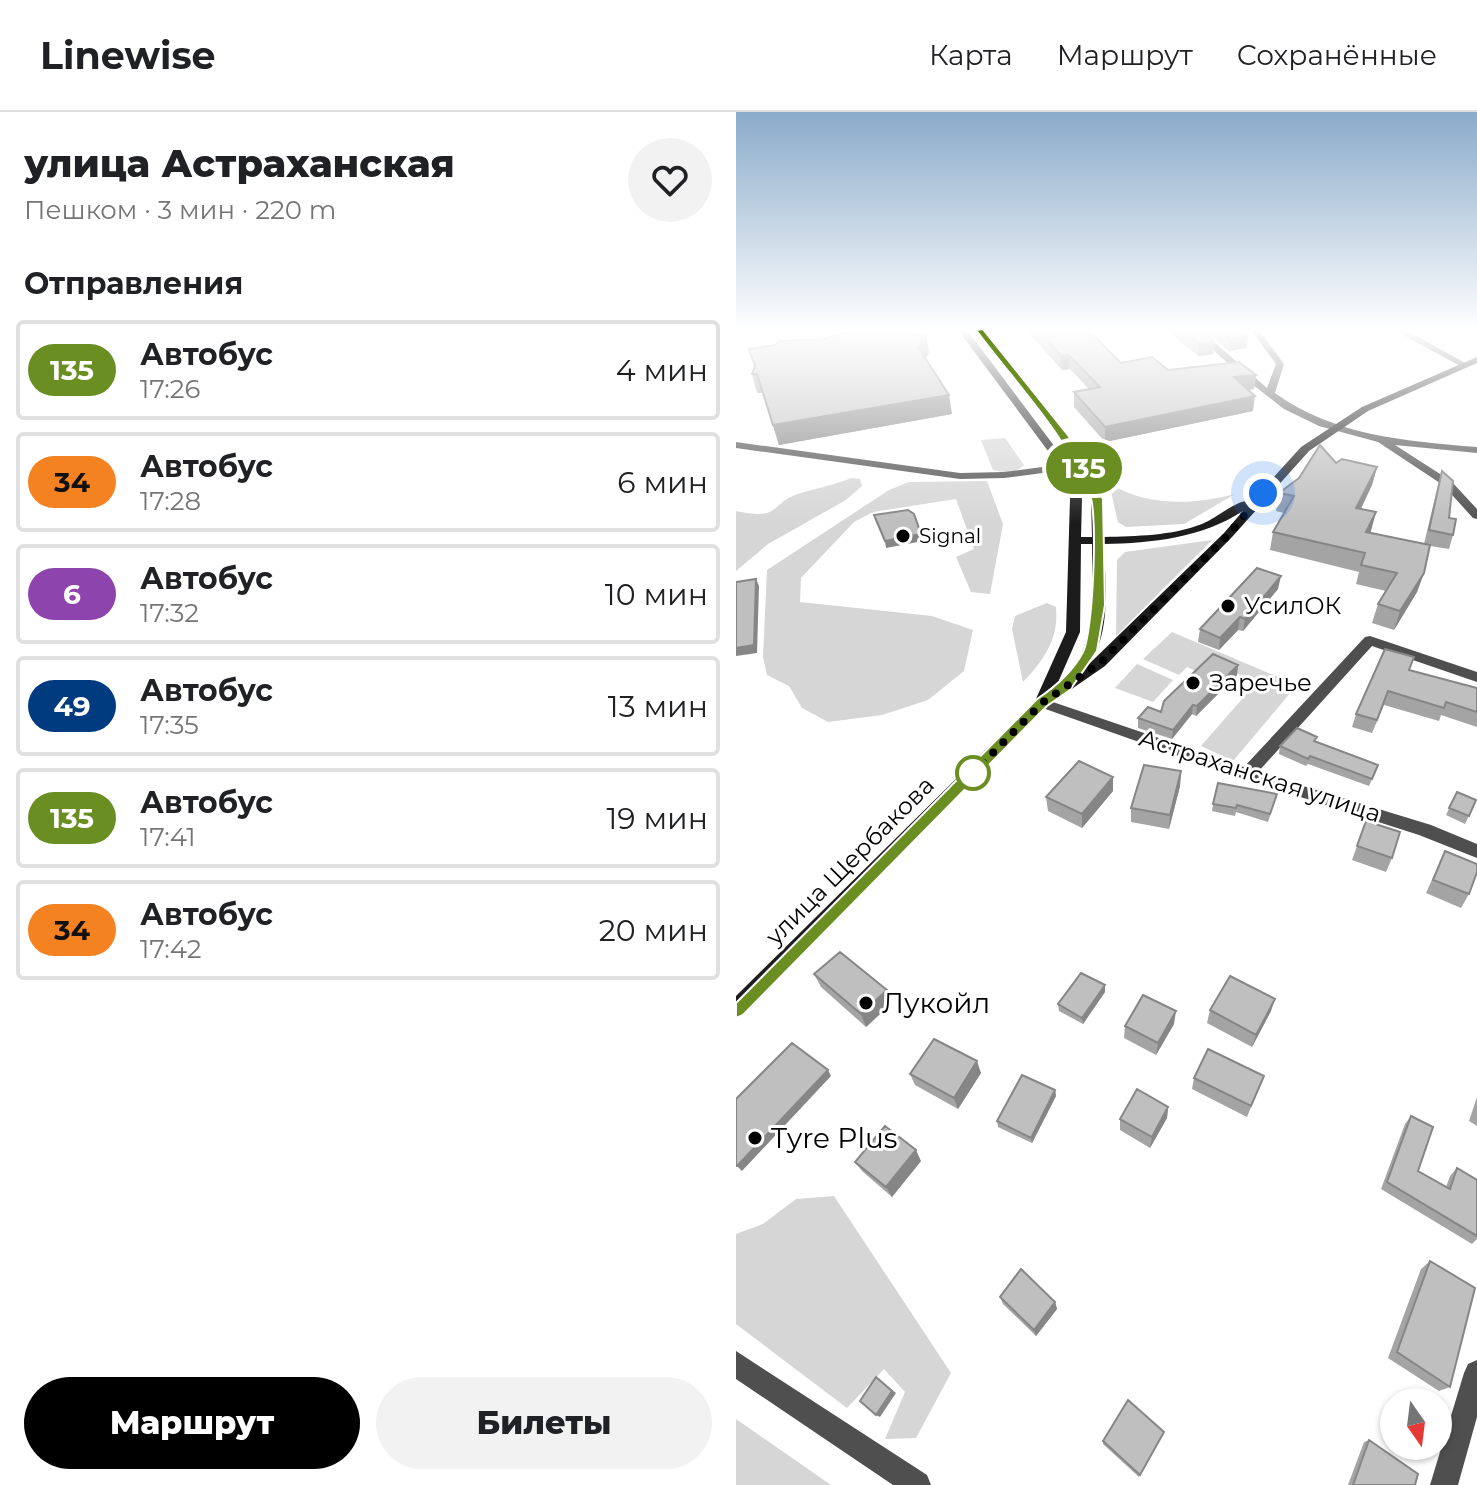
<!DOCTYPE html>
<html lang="ru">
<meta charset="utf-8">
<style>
body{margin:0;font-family:Montserrat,sans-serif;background:#f2f2f2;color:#202124;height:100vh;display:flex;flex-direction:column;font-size:30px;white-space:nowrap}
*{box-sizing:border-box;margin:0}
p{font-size:26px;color:#757577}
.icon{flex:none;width:44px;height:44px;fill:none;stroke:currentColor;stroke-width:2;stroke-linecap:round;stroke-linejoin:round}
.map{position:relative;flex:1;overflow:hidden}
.sheet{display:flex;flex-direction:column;background:#fff;width:736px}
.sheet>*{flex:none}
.badge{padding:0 16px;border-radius:26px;font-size:28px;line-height:52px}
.needle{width:52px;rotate:166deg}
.tools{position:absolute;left:644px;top:1276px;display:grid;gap:16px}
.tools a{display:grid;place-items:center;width:72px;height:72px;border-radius:50%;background:#fff;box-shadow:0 2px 6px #0004;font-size:40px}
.you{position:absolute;width:40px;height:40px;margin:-20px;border:6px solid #fff;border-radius:50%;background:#1a73e8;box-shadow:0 0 0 12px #1a73e833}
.map>.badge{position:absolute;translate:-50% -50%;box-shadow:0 0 0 4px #fff}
h2{padding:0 24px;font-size:30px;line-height:72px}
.round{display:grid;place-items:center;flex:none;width:84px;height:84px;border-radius:42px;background:#f2f2f2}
.overview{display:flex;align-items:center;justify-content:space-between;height:136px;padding:0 24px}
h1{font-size:38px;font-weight:800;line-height:60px}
.action{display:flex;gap:16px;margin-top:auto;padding:16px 24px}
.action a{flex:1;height:92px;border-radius:48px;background:#000;color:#fff;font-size:32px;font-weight:800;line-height:92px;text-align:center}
.action a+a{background:#f2f2f2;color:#202124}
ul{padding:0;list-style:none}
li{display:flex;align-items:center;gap:24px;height:100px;margin:0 16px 12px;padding:0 8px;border:4px solid #e0e0e0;border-radius:8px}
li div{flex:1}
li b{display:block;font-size:30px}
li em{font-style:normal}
li .badge{min-width:88px;font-weight:700;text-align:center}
header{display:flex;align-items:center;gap:48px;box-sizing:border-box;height:112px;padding:0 40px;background:#fff;border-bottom:2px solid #e0e0e0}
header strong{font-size:38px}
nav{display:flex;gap:44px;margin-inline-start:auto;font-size:28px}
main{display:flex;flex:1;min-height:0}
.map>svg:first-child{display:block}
</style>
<header>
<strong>Linewise</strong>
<nav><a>Карта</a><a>Маршрут</a><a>Сохранённые</a></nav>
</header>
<main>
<section class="sheet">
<div class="overview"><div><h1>улица Астраханская</h1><p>Пешком · 3 мин · 220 m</p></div><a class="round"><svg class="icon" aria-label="heart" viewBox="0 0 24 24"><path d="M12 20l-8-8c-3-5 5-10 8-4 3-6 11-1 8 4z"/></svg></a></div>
<h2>Отправления</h2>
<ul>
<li><span class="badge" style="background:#6b8e23;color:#fff">135</span><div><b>Автобус</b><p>17:26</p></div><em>4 мин</em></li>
<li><span class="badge" style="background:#f58220;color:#111">34</span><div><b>Автобус</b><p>17:28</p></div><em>6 мин</em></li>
<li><span class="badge" style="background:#8e44ad;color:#fff">6</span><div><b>Автобус</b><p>17:32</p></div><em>10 мин</em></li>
<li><span class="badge" style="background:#003b80;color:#fff">49</span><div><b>Автобус</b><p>17:35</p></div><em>13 мин</em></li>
<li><span class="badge" style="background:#6b8e23;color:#fff">135</span><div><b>Автобус</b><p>17:41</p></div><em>19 мин</em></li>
<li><span class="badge" style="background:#f58220;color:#111">34</span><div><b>Автобус</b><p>17:42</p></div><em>20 мин</em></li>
</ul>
<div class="action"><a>Маршрут</a><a>Билеты</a></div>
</section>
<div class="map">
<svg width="741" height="1373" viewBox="0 0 741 1373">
<rect width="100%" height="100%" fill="#fff"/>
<path fill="#d6d6d6" d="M269,326L288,353C279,362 269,361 257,358L245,328Z
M115,366L124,367L126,374L110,388L32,432L0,459V399C47,409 32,391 65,381C82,376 98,373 115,366Z
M251,369L267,412L254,482L235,480L220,445L238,437L220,387L137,400L118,410L65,466L64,490L196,504L237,518L228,559L192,588L146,603L92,610L66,596L53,574L31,563L27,545L31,458L153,378L173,370Z
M373,371C411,395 457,393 499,382L448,412L390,415L382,410Z
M476,428L380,524L381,448L389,440Z
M311,491L320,495C323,527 308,548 287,570L276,517L279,504Z
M436,520L561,573L497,649L465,634L521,570L474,550L464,561L451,555L443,563L407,547Z
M401,552L437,568L417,590L379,576Z
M98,1084L215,1261L180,1326L149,1327L169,1280L148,1257L111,1296L0,1212V1122L27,1112L60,1087Z
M0,1307L95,1373H0Z"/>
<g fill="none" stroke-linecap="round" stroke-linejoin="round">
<path fill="#4f4f4f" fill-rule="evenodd" d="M455,218H464L531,276L540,252L515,218H523L548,252L539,281C599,324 669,329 741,335V341L659,333L715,369L741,397V407L737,406L707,373L642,330L583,314L548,297L507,265Z
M658,218H669L733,253L726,255Z
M0,330L224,361L268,360L329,352L334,355L329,358L268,366L224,367L0,336Z
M634,524L741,560V570L636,534L522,660L695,713L741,732V746L683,723L505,666L301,594L299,591L306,586L311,588L508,655L629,525Z
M0,1239L191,1363L195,1373H157L0,1267Z
M741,1248V1305L722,1373H694L728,1261L732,1252Z"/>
<path fill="#1c1c1c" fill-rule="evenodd" d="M222,218H231L334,355L346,387L345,425H356L355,387L324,326L240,218H249L334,325L367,387L368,425C401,424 435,424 466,412C481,406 502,386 516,389L565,335L626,295L741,245V251L632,299L573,339L496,425L369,554L311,594L7,903L0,906V884L299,589L330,520L334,387L324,355ZM507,399L488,421L353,552C376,519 369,470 368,432C417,431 465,426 507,399ZM345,432H356C356,478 362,546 320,575L344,520Z"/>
</g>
<path fill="#a4a4a4" d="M290,218H352L385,251L432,258L520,263L518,277L512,278L517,299L369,330L338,295V280L353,277L334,257L326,258Z
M431,218H465L478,229L477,242L462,244Z
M469,218H506L511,236L493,239Z
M174,222L190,223L193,241L190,246L216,302L43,333L27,281H21L16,262Z
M600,351L641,355L636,373L625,397L634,421L688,432L702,373L706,359L713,406L717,423L713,437L694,434L688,461L681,480L658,518L636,511L642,492L650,479L620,472L623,460L534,438L537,420L548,401L540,399L543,381Z
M542,477L507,519L502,518L483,538L462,530L464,517Z
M502,553L501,563L460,604L456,602L436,627L402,616V606L425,600Z
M673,558L741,576V615L705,603L703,609L648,593L636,621L616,615L620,602Z
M580,630L642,653L633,674L572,652L570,654L543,642L544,634Z
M445,659L444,674L433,717L395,710V696Z
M377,679L346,716L312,699L310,685Z
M721,680L740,688L729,712L710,703Z
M541,682L532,710L500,700L499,704L476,699L477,692Z
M630,709L656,746L650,760L616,748Z
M709,739L733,782L725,796L690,781Z
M78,862L151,878L156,891L130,915L85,875Z
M369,880L347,912L323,899L322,892Z
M474,898L535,899L516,935L471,911Z
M438,912L420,943L388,926L389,914Z
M245,961L222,997L179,973L174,962Z
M528,964L511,1005L456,977L458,966Z
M319,978L320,984L296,1031L262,1015L261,1009Z
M741,985V1014L733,1009Z
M432,995L431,1006L414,1036L384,1018V1007Z
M675,1004L682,1059L710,1075L714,1064L721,1056L741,1068V1127L736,1132L645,1077L669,1012Z
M185,1049L156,1085L126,1059L119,1050Z
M694,1149L714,1275L703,1279L652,1246L685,1157Z
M264,1185L319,1190L321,1197L300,1224L267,1192Z
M428,1320L403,1365L367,1332V1329Z
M633,1328L679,1373H612L628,1330Z"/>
<path fill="#868686" d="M190,223L193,241L185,253L182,235Z
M512,224L511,236L493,239L494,227Z
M478,229L477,242L462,244L463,232Z
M333,243L334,257L326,258L325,244Z
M520,263L518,277L497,280L498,265Z
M213,283L216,302L43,333L37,313Z
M519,284L517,299L369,330V315Z
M641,355L636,373L616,414L620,396Z
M640,400L635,419L625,439L630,420Z
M185,422L187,429L150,436L149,429Z
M688,461L681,480L658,518L664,499Z
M545,464L542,477L507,519L509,507Z
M20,467L23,474L21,541L0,544V536Z
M504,505L502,518L483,538L484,526Z
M502,553L501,563L460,604L461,594Z
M457,593L456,602L436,627L437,618Z
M445,659L444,674L433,717L434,703Z
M377,665V679L346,716V702Z
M369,873V880L347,912L346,906Z
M151,878L156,891L130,915L125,902Z
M539,887L535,899L516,935L520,923Z
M440,899L438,912L420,943L422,931Z
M241,949L245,961L222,997L218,986Z
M92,958L95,964L6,1059L1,1054Z
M319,978L320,984L296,1031L295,1026Z
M432,995L431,1006L414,1036L416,1025Z
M180,1038L185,1049L156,1085L150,1075Z
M319,1190L321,1197L300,1224L298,1218Z
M140,1265L160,1281L144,1305L140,1303Z"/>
<path fill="#bfbfbf" stroke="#868686" stroke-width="2" d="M121,218H172L174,222L190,223L182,235L213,283L37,313L21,262H16L19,254L13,237L39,233L43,229L86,227Z
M302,218H352L385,251L416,245L432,258L503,250L520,263L498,265L519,284L369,315L338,280L364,275L333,243L325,244Z
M446,218H465L478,229L463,232Z
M484,218H505L512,224L494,227Z
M584,333L600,351L606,347L641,355L620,396L640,400L630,420L694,433L688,461L664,499L642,492L661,461L625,453L629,441L537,420L558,384L543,381L563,366Z
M706,359L717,369L713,406L720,407L717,423L693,418Z
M172,398L178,402L185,422L149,429L138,403Z
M521,456L545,464L509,507L504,505L484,526L464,517Z
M20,467L18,533L0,536V470Z
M649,537L678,545L673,558L741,576V600L710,590L708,596L652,579L641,608L620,602Z
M477,542L502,553L461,594L457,593L437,618L402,606L412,595L425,600L428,589Z
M561,616L581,625L578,629L642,653L636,667L574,644L572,647L544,634Z
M343,649L377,665L346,702L310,685Z
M408,653L445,659L434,703L395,696Z
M482,671L541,682L534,702L501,693L500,696L477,692Z
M721,680L740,688L733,704L713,696Z
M630,709L664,720L656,746L621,734Z
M709,739L741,752V760L733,782L697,768Z
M104,840L151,878L125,902L78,862Z
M345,861L369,873L346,906L322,892Z
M494,864L539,887L520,923L474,898Z
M407,883L440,899L422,931L389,914Z
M198,927L241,949L218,986L174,962Z
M56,931L92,958L1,1054H0V987Z
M472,937L528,964L515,994L458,966Z
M286,963L319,978L295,1026L261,1009Z
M401,977L432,995L416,1025L384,1007Z
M675,1004L697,1015L682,1059L714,1077L721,1056L741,1068V1124L651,1070Z
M149,1014L180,1038L150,1075L119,1050Z
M694,1149L739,1176L714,1275L661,1240Z
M285,1157L319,1190L298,1218L264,1185Z
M140,1265L156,1279L140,1303L124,1289Z
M392,1288L428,1320L404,1363L367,1329Z
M633,1328L682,1362L679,1373H617Z"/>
<linearGradient id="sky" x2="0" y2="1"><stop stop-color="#8aabca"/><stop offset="0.53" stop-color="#fff"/><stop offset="1" stop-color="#fff" stop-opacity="0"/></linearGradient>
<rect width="741" height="411" fill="url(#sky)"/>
<path fill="#6b8e23" stroke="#fff" stroke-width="2" d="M247,217L332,323L367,387L369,493L361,539L334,578L311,594L7,903L0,906V891L301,587C319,575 336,561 347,540C357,520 362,404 354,383C329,321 280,272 240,218Z"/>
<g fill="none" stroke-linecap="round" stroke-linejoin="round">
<path stroke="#000" stroke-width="8" stroke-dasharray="0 14.4" d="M237,661L306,591L364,551L492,423L527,381"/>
</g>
<g fill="#000" stroke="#fff" stroke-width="3">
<circle cx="167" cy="424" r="8"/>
<circle cx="492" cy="494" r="8"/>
<circle cx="457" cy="571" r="8"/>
<circle cx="130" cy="891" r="8"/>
<circle cx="19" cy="1026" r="8"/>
</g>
<circle fill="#fff" stroke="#6b8e23" stroke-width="4" cx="237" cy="661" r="16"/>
<g text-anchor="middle" stroke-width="6" stroke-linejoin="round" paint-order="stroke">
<g font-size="20" fill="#000" stroke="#fff" text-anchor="start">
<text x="183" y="431">Signal</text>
</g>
<g font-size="24" fill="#000" stroke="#fff" text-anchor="start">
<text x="508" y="502">УсилОК</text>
<text x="473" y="579">Заречье</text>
</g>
<g font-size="24" fill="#000" stroke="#fff">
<text transform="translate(524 664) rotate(18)" y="8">Астраханская улица</text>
<text transform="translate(114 749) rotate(-45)" y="8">улица Щербакова</text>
</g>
<g font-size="28" fill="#000" stroke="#fff" text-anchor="start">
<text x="146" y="901">Лукойл</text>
<text x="35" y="1036">Tyre Plus</text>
</g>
</g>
</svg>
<div class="tools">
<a><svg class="needle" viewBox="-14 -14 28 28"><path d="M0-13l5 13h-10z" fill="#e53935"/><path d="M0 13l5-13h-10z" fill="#757577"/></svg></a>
</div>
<div class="you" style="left:527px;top:381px"></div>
<b class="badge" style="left:348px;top:356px;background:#6b8e23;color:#fff">135</b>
</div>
</main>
